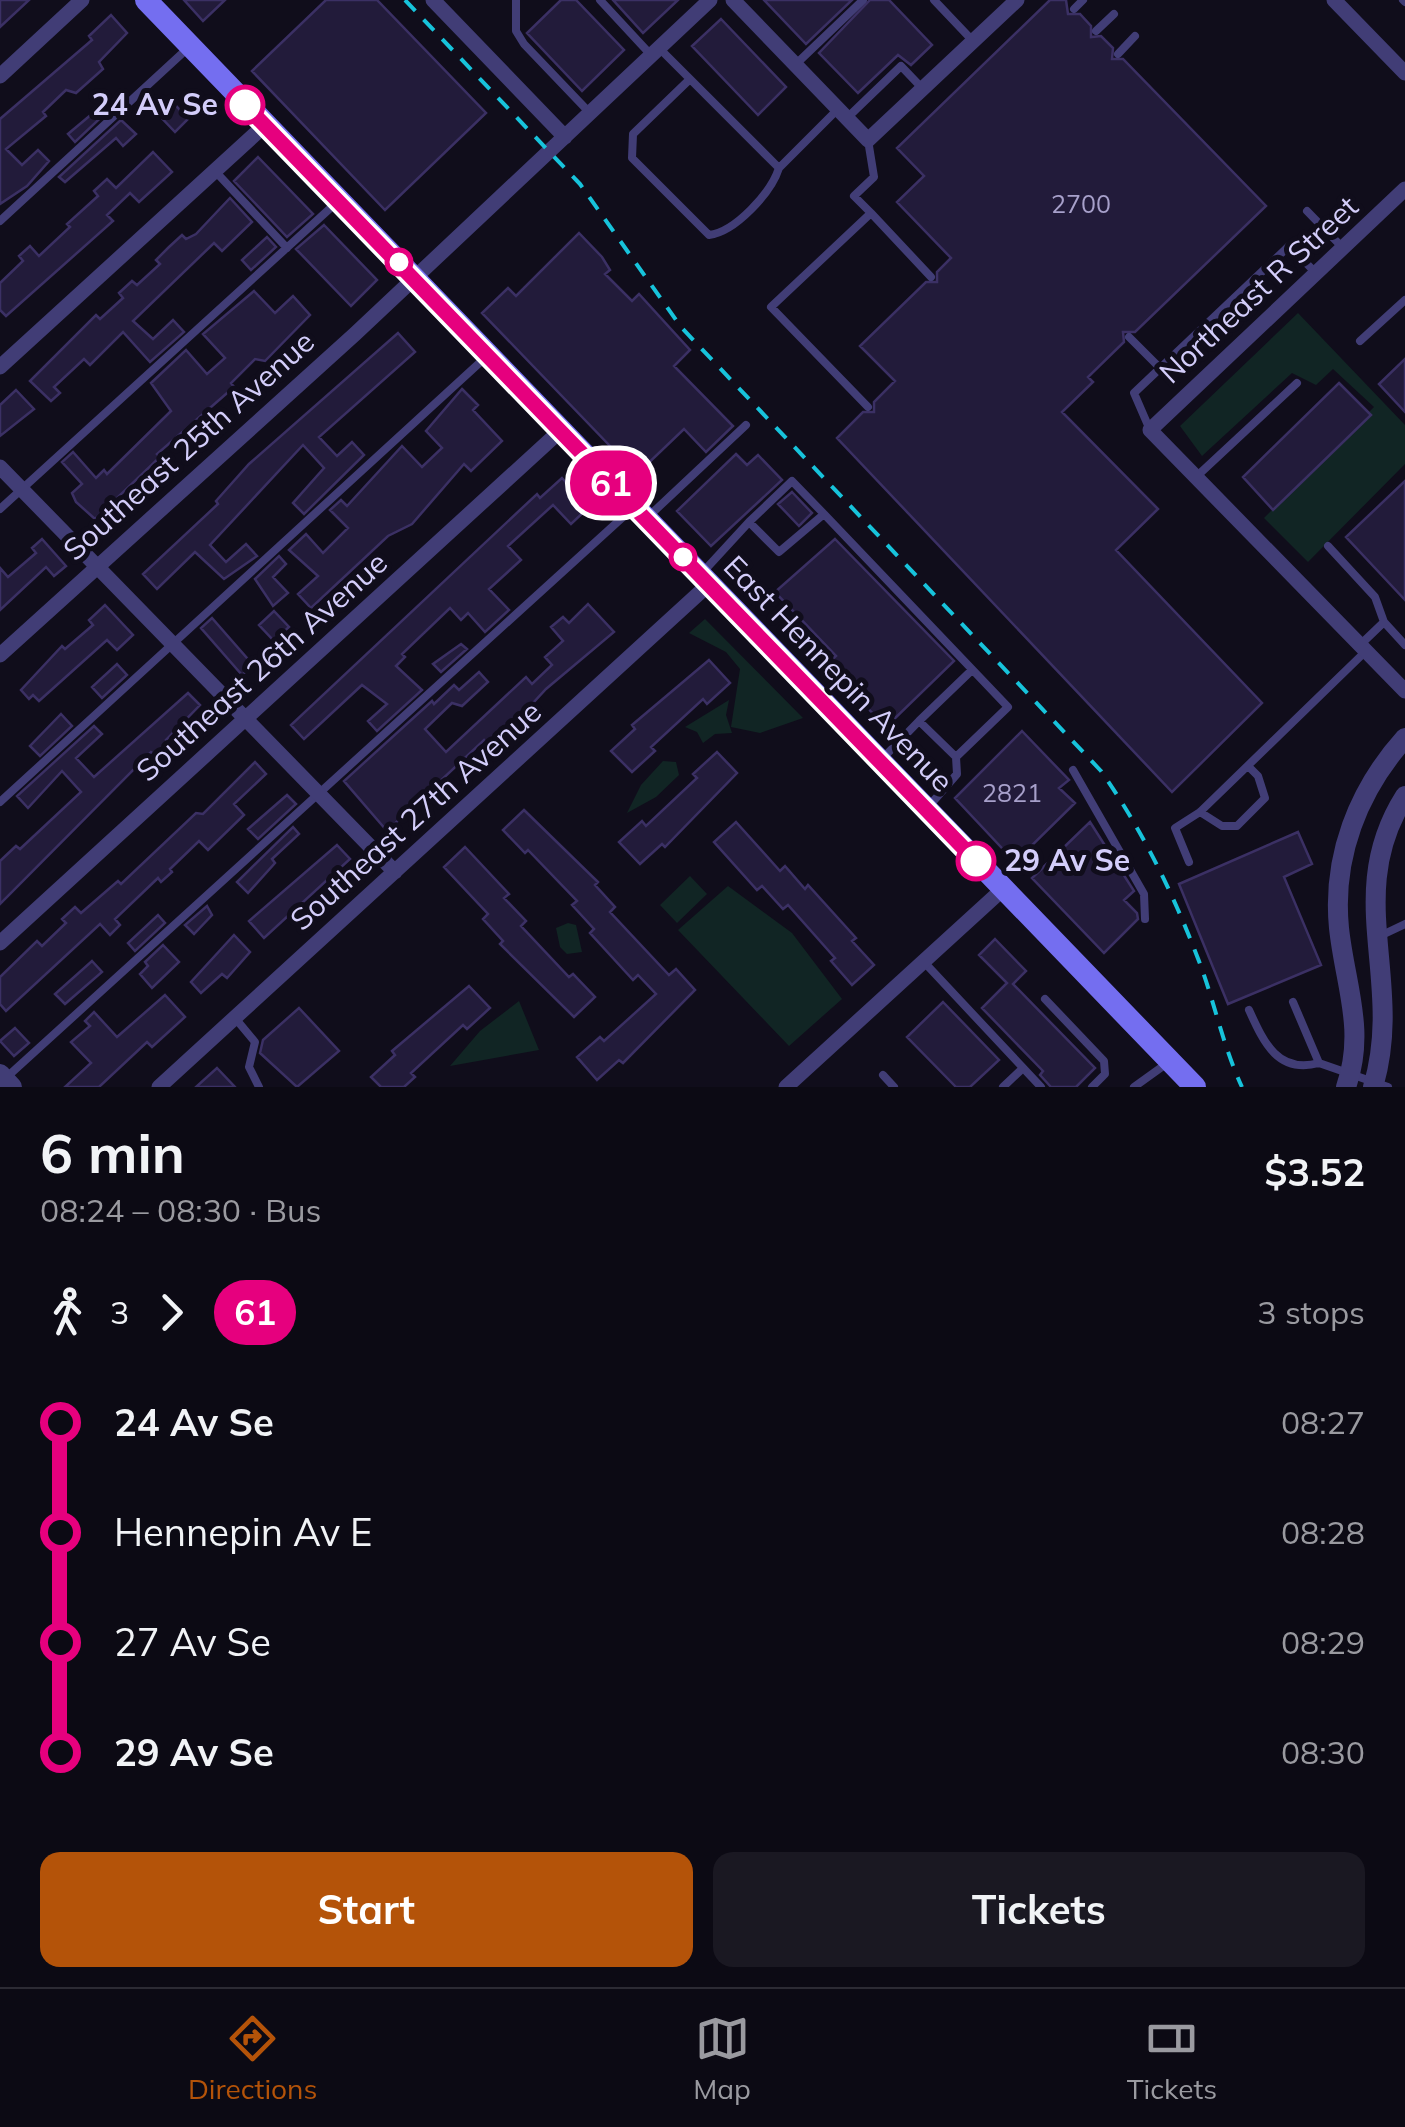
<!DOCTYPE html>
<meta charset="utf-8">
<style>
body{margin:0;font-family:Mulish,sans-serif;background:#1a1822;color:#f1f3f6;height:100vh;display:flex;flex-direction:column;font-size:38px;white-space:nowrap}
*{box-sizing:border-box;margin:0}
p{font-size:32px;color:#9a9aa0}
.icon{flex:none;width:55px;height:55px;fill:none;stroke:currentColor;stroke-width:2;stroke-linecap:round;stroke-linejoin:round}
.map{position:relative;height:1087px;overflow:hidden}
.side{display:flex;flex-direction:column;background:#0c0a14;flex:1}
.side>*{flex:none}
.badge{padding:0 20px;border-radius:32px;font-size:35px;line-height:65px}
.map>.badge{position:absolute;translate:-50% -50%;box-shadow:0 0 0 5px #fff}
.legs{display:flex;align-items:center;gap:15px;height:110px;padding:0 40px;font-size:32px}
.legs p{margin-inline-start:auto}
.overview{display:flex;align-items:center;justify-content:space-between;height:170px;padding:0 40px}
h1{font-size:55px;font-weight:700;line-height:75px}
.action{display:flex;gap:20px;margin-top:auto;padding:20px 40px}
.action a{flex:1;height:115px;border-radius:20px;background:#b45309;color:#fff;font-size:40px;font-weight:700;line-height:115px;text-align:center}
.action a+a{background:#1a1822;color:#f1f3f6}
ul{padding:0 40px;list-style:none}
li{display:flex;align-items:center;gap:35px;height:110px;font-size:38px}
li i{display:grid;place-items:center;width:15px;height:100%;margin:0 12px;background:currentColor}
li i::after{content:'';width:25px;height:25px;margin:-12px;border:8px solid;border-radius:50%;background:#0c0a14}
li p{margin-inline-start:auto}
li:first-child i{background:linear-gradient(#0000 50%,currentColor 0)}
li:last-child i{background:linear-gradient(currentColor 50%,#0000 0)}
.tabs{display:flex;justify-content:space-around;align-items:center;height:140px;border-top:2px solid #2c2b34;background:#0c0a14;font-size:28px;color:#9a9aa0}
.tabs a{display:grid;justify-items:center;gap:5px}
.tabs .current{color:#b45309}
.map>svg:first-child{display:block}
</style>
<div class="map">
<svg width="1405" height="1087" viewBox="0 0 1405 1087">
<rect width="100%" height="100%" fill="#100d1b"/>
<path fill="#112524" d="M1298,313L1405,425V464L1308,562L1264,518L1374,407L1333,369L1316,385L1292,373L1202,456L1180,426Z
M705,619L803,718L760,733L731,727L740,669L726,652L689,633Z
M729,700L726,715L732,733L715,734L703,743L697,732L685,727Z
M663,761L676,762L679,775L656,797L627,813L641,785Z
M690,876L707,894L677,923L660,905Z
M728,886L792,933L842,999L789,1046L678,930Z
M568,923L576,925L582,952L567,954L560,947L556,928Z
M519,1001L539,1050L450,1066L480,1031Z"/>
<path fill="#221b3a" stroke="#3b3064" stroke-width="2.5" d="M0,0H29L0,27Z
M184,0H225L203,21Z
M326,0H377L486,113L385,210L252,71Z
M561,0H576L624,50L582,91L527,33Z
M613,0H678L643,33Z
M764,0H852L806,44Z
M870,0H889L932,45L911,65L898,55L858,93L819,53Z
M1050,0H1066L1068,14H1080L1091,26V37L1101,36L1113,48L1112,59H1123L1266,206L1135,332H1123L1124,342L1088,377L1093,382L1062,412L1158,509L1116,550L1262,703L1172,792L837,438L863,412H874V402L895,381L860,346L926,282H937V272L951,258L897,202L924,176L897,148Z
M111,15L127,33L99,62L103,69L76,93L66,90L43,112L46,116L6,149L22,165L38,150L49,161L27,186L0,204V119L92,40L89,36Z
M721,19L786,87L758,115L692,46Z
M169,98L188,119L175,132L155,111Z
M105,103L110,109L75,142L68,134Z
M121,120L136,134L123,146L116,138L65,182L59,177Z
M153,152L172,172L139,202L130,193L107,215L113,221L6,316L0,310V283L23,261L19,256L30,246L39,256L70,227L67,224L98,196L94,191L107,179L116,188Z
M258,157L313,214L287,237L234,181Z
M230,198L252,222L222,251L214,243L133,321L153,339L173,320L184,332L150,362L123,332L90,365L84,359L54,387L60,393L51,401L30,381L96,315L100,319L123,298L119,293L132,281L137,285L160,264L156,260L169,247L182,235L186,239L196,234Z
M324,225L377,280L351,306L296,249Z
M579,233L602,257L610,270L605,274L632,301L639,294L690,350L674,366L733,426L706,452L684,429L637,474L482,313L508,288L516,296Z
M267,237L276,247L251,270L242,260Z
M254,291L275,313L293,296L310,315L265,361L255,359L231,383L234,387L157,454L160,457L95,519L76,502L72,493L82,484L62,462L73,452L96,478L104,470L107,474L171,411L151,383L186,350L207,374L225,358L203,334Z
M398,333L415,352L319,437L337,456L352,442L364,455L304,514L293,503L324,468L303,445L210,545L226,562L246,544L257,556L224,579L195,552L157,589L143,574L218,504L216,501L249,464Z
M1405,359V412L1379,384Z
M1339,383L1371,415L1273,510L1243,477Z
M462,389L478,405L473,410L502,441L471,471L464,464L412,524L388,536L311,608L298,594L318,576L289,550L306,534L323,553L348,528L330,510L341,500L347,506L402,446L422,467L442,448L426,431Z
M16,390L34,409L0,436V405Z
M736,454L747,465L758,455L782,480L711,546L677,511Z
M562,478L589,507L571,524L553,505L508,546L521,560L489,589L509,610L485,632L468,613L461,620L450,608L402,654L405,657L396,666L422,690L377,731L368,721L387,704L362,685L304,739L291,725L537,494L540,498Z
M1405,481V600L1346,537Z
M792,492L812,513L799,526L778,504Z
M42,539L66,566L54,576L46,567L0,610V568L8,577L36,553L32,548Z
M835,539L954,661L886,727L826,665L836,656L775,592Z
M279,556L286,564L273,577L288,593L273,606L255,579Z
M588,604L614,632L546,689L509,729L488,745L484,740L387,831L344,781L432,701L434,704L454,685L459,690L479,672L488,682L462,706L452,703L425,729L446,752L526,677L532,684L552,665L545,657L563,641L551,627L563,617L569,623Z
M105,605L133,635L117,650L107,640L39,701L33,695L29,699L21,690L62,646L65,649L93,625L89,620Z
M274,611L289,627L274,641L259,625Z
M212,618L253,665L242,675L201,628Z
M461,644L467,649L441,672L433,664Z
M709,660L730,683L707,704L703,699L651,747L655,751L632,772L611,751L635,729L632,725Z
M117,664L127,675L102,698L92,687Z
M188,693L200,705L166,740L171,748L160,758L151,752L0,904V861L16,846L20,849L81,792L62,771L28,808L17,796L94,726L102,734L76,758L94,777Z
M61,714L72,726L40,756L30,746Z
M1022,731L1069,780L1059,788L1075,803L1015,862L955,798Z
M717,752L737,773L665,847L662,844L640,864L619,842L642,821L646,826L697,778L693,774Z
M255,762L266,774L234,804L244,815L208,850L199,841L170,869L172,872L161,882L158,878L115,919L120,925L110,935L100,924L6,1011L0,1004V977L37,941L42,946L66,923L62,919L75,907L81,913L118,881L121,884L196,813L203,814Z
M287,795L296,804L258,839L248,829Z
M524,810L598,882L595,885L615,907L610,912L669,975L676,969L695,990L623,1063L619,1060L597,1080L577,1057L600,1037L604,1041L656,994L638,975L633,980L590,933L594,929L572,905L577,901L528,850L525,853L503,830Z
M736,822L780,871L785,866L805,889L808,885L856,938L852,941L874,965L852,985L831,961L835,958L788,905L783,909L762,886L757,890L714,842Z
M1090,822L1134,891L1124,900L1137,913L1138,919L1104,953L1032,878Z
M293,827L299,834L272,859L275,863L248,893L237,882Z
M1298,832L1312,864L1284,877L1321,965L1228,1004L1179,884Z
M337,845L350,859L264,938L249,921Z
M465,847L509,894L504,898L526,921L521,926L569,977L573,974L595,997L574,1017L500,944L503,941L483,919L488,914L444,867Z
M207,906L212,915L194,934L185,925Z
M158,915L165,923L135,951L128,943Z
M234,935L250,952L227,978L222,974L201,993L191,982Z
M995,939L1026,971L1013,984L1095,1068L1076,1087H1051L1040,1075L1043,1071L982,1008L1007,983L979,955Z
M163,945L179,962L152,988L140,974L148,966L145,962Z
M92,961L102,972L65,1004L55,994Z
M469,986L490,1008L467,1029L463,1025L411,1073L415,1077L404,1087H381L371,1077L395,1055L392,1051Z
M165,995L185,1017L152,1047L147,1042L99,1087H65L91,1063L71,1042L90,1026L85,1021L94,1012L117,1037Z
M943,1002L999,1060L970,1087H956L907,1037Z
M299,1008L339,1051L297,1087L260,1053L263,1040Z
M15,1028L29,1043L14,1056L0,1041Z
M217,1068L235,1087H196Z"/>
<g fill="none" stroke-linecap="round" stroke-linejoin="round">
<path stroke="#413d76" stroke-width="8" d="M516,0V31L524,44L589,112
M600,0L651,55
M934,0L972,40
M1403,0L1405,2
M1074,9L1083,0
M1096,31L1114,14
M659,48L779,168L838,109
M1118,54L1135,36
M795,65L863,0
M689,80L633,134L632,158L709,235C735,232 771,193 779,168
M847,118L901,66L922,88
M868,140L874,177L854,196L871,213L771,307L868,407
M214,170L287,248
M1307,211L1343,248
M871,213L931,277
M0,221L188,48
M1129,337L1160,368
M1360,341L1405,300
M1150,430L1134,393L1289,246L1315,272
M1196,477L1297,383
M0,509L336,203
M649,516L746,425
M749,522L792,481L824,514
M1328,546L1375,597L1384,622L1405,645
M703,572L749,522L779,552L824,514L1008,707L956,757L957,774L930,805
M1360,645L1384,622
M919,721L972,670
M883,758L919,721L956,757
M1073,770L1144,894L1145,919
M0,802L487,356
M1200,812L1222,826H1237L1265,798L1258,776L1248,766
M1189,862L1175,828L1200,812L1366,651
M1382,935L1405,924
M924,962L1041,1087
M1045,999L1104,1061L1105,1074L1092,1087
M1293,1002L1319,1063L1388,1087
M1249,1010C1264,1043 1278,1074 1319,1063
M235,1018L255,1042L249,1067L259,1087
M883,1075L894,1087
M8,1076L634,507
M1003,1087L1023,1068
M1134,1087L1166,1064"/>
<path stroke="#413d76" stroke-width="15" d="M433,0L565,137
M733,0L868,140L1017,0
M1334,0L1405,73
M0,76L82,0
M1405,189L1150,430L1405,691
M0,367L265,125
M0,467L395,872
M0,655L355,334L710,0
M0,943L560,431
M159,1087L708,585
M786,1087L1003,889"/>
<path stroke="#413d76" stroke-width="20" d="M0,1074L12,1087
M1346,1087C1366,1030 1345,985 1339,928C1332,857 1358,790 1405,738
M1373,1087C1405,980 1342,895 1405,796"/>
<path stroke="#746ef0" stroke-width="22" d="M146,0L1195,1087"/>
<path stroke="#17c3db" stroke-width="4" stroke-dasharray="15 12" stroke-linecap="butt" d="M405,0L580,184L681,327L1101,771C1141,828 1172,891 1197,956C1214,999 1222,1044 1242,1087"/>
</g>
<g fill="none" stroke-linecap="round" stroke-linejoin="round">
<g stroke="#fff" stroke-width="22">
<path id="line-1" d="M245,105L976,861"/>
</g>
<use href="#line-1" stroke="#e6007e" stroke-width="15"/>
</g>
<g fill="#fff" stroke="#e6007e" stroke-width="5">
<circle cx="245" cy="105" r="18"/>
<circle cx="399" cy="262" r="12"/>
<circle cx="683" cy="557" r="12"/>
<circle cx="976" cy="861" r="18"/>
</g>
<g text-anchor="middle" stroke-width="10" stroke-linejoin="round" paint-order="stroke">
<g font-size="25" fill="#a7a0ca">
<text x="1081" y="213">2700</text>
<text x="1012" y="802">2821</text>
</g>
<g font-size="30" font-weight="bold" fill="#d3cdfa" stroke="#100d1b" text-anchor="end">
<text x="218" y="115">24 Av Se</text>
<text x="1004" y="871" text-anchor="start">29 Av Se</text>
</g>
<g font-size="30" fill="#d3cdfa" stroke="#100d1b">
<text transform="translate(1259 290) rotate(-43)" y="10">Northeast R Street</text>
<text transform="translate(189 446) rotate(-42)" y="10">Southeast 25th Avenue</text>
<text transform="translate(262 667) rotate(-42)" y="10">Southeast 26th Avenue</text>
<text transform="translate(838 674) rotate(46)" y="10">East Hennepin Avenue</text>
<text transform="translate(416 816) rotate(-42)" y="10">Southeast 27th Avenue</text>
</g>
</g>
</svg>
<b class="badge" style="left:611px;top:483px;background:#e6007e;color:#fff">61</b>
</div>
<section class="side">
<div class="overview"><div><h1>6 min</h1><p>08:24 – 08:30 · Bus</p></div><b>$3.52</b></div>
<div class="legs"><svg class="icon" aria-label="walk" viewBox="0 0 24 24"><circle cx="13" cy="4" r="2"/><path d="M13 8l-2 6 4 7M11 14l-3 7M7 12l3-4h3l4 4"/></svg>3<svg class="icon" aria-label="forward" viewBox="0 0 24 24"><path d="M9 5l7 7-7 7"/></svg><b class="badge" style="background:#e6007e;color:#fff">61</b><p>3 stops</p></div>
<ul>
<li><i style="color:#e6007e"></i><b>24 Av Se</b><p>08:27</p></li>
<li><i style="color:#e6007e"></i><span>Hennepin Av E</span><p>08:28</p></li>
<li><i style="color:#e6007e"></i><span>27 Av Se</span><p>08:29</p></li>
<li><i style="color:#e6007e"></i><b>29 Av Se</b><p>08:30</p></li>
</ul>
<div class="action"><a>Start</a><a>Tickets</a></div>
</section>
<nav class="tabs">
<a class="current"><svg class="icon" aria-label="directions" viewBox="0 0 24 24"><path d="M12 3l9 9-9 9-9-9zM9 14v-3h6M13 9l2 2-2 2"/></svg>Directions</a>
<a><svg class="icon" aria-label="map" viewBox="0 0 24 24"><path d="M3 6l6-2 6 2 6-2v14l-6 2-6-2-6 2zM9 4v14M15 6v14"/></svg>Map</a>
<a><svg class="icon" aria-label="tickets" viewBox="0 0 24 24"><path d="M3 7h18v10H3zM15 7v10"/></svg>Tickets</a>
</nav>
